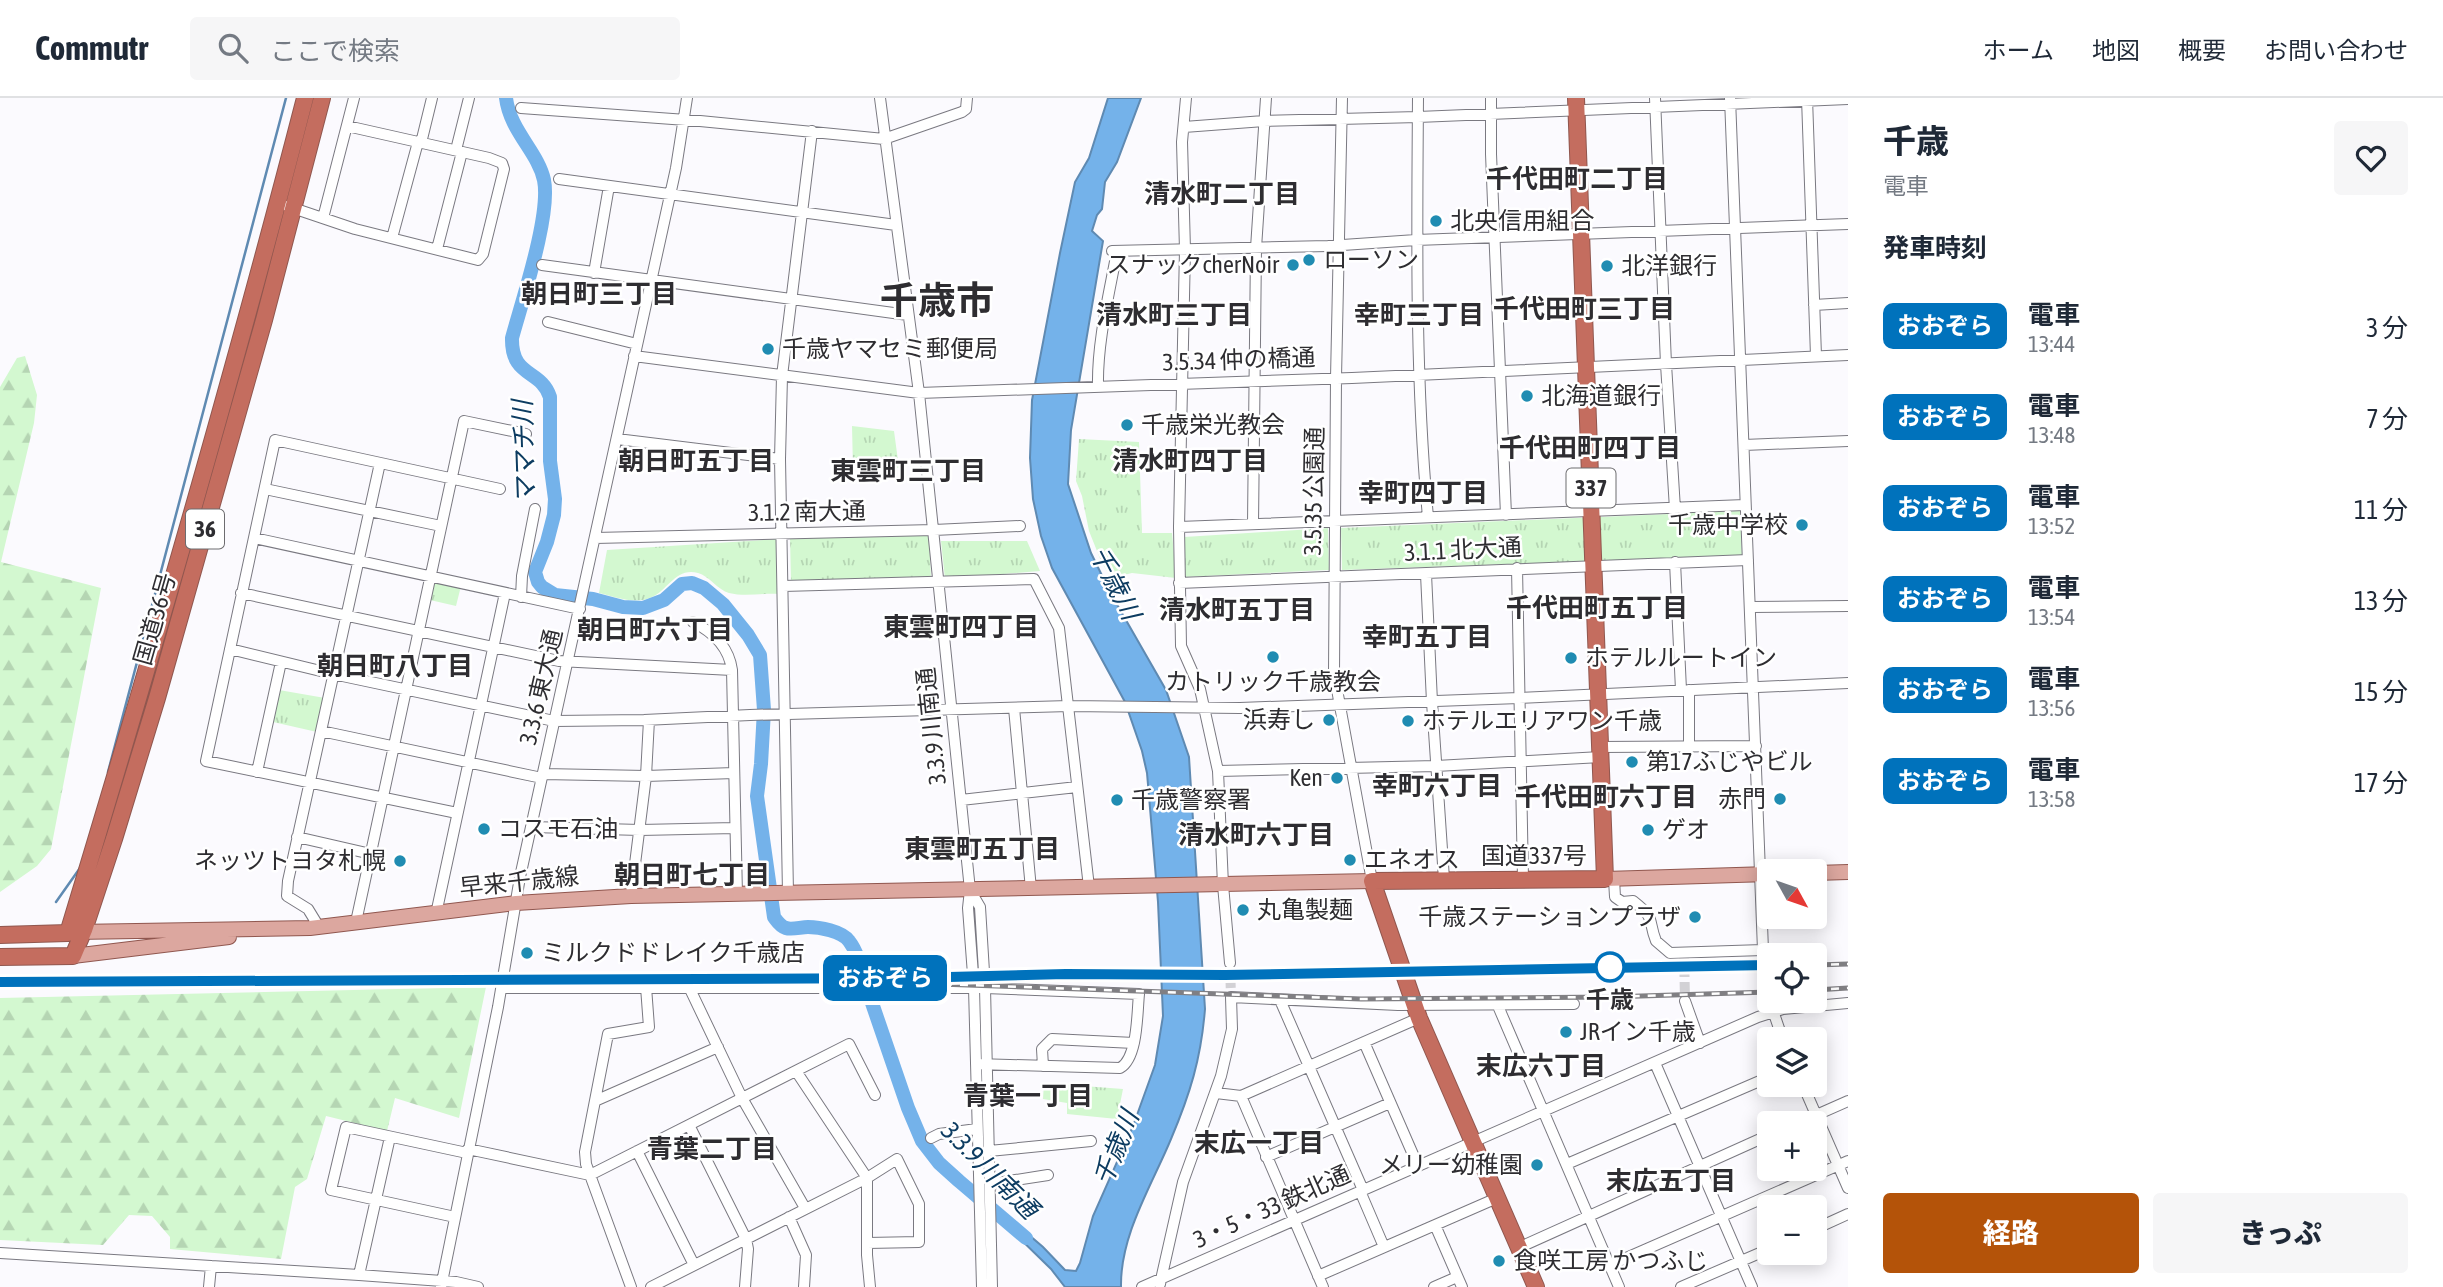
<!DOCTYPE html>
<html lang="ja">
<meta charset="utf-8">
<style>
body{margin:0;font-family:"Asap Condensed","Noto Sans JP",sans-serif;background:#f6f6f7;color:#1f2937;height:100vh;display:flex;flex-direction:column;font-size:26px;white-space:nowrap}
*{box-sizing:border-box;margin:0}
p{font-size:23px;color:#747a83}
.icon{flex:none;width:38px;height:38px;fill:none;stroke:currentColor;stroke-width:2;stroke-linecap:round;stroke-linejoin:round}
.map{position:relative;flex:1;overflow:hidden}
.sheet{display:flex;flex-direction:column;background:#fff;width:595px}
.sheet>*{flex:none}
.badge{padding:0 14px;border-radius:10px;font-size:24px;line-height:46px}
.needle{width:46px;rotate:130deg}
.controls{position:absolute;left:1757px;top:761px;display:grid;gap:14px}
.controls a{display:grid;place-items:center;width:70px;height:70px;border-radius:7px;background:#fff;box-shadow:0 4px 18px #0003;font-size:35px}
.map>.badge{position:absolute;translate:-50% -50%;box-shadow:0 0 0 4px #fff}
h2{padding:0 35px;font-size:26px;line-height:63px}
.round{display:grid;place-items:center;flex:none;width:74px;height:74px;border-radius:7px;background:#f6f6f7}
.headline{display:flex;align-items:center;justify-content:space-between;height:119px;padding:0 35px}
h1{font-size:33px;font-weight:800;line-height:52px}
.primary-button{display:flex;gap:14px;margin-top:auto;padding:14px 35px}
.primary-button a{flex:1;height:80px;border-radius:7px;background:#b45309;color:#fff;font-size:28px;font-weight:800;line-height:80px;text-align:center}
.primary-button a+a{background:#f6f6f7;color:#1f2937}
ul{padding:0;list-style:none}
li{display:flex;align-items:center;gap:21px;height:91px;padding:0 35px}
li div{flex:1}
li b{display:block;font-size:26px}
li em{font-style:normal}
li .badge{min-width:77px;font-weight:700;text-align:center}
header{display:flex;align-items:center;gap:42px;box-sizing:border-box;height:98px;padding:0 35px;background:#fff;border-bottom:2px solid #e0e1e3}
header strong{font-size:33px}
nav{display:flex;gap:38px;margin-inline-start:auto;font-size:24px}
.search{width:490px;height:63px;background:#f6f6f7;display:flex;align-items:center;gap:18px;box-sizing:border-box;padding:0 24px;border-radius:7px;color:#747a83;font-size:26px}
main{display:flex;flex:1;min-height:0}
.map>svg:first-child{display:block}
</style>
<header>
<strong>Commutr</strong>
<div class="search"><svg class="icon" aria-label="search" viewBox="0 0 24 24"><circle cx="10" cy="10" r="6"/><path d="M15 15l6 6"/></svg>ここで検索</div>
<nav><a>ホーム</a><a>地図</a><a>概要</a><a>お問い合わせ</a></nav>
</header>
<main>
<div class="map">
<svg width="1848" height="1189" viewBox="0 0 1848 1189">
<defs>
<pattern id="forest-firs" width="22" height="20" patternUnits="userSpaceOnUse" patternTransform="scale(1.75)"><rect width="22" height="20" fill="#d3f8d0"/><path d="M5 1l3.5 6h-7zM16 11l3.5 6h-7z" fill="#b5d5b3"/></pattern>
<pattern id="park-tufts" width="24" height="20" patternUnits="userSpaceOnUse" patternTransform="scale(1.75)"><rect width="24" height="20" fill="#d3f8d0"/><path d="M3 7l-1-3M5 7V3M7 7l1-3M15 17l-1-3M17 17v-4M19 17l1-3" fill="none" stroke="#b5d5b3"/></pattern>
</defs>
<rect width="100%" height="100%" fill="#fbfafe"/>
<path fill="url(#forest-firs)" d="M25,258L37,297L34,325L1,464L101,490L51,751L37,768L0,794V289L17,260Z
M486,889L459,1020L395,1000L387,1033L326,1018L307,1081L295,1089L281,1161L170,1151V1139L152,1118L129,1117L103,1147L0,1142V900Z"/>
<path fill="url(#park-tufts)" d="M852,328L894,333L899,370L853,371Z
M1079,341L1139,344L1142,435H1172L1176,480L1132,475L1111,480L1101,463L1089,433L1082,398L1076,383Z
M1740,413L1742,458L1342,472L1341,430Z
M1328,430L1329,472L1184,479V439Z
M929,436L931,481L791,484L790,439Z
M778,441V496C764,495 744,499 729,495C718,492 709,478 698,475C676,469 668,492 652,499C636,507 615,499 599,495L607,452Z
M941,443H1027L1040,473L945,481Z
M434,483L461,488L456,508L430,502Z
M279,592L325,600L317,634L273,624Z
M1044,985L1123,991L1117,1021L1067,1016V1005L1043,1001Z"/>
<path fill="#74b2ea" stroke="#5f8ab2" stroke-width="2" d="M1108,0H1141L1117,64L1105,84L1102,111L1097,117L1092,133L1103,143L1071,332L1068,386L1091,455L1111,496L1166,592L1189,659L1205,911C1201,961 1190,996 1171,1041C1152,1087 1120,1137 1121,1189H1065L1051,1171L1012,1133L1015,1125L1043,1149L1065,1172L1076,1173L1080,1165L1093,1118L1133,1028L1155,967L1163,918L1158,804L1147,675L1142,653L1125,604L1052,470L1041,438L1033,401L1030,360L1032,302L1060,155L1075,84L1089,60Z"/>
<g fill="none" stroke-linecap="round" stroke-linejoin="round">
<path stroke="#5f8ab2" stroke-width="2.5" d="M108,674L286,0
M56,804L80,770"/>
<path stroke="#74b2ea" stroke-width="14" d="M506,0C510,33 538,54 544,82C551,117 522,203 512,240C511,280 541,271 550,299V363L555,401L554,417L547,444L535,474L538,484L542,489L555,497L593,501L623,509L643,510L664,502L682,486L692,485L704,490L723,506L748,537L760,557L764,612L761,666L757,698L774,819C777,823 780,828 786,830C792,832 801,829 808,829C819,829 842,833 849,843C863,861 861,885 872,905L908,1010L922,1043L939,1065L959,1083L1026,1140"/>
<path stroke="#d2d1d5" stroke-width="10" stroke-dasharray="10 5" stroke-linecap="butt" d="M1763,852L1769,902
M1684,854L1685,903
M1230,865L1231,899"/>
<g stroke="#7a7981" stroke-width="12">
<path id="minor" d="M880,0L919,295L970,792L968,810L974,890L982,1189
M1186,0L1182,44L1185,152L1179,429L1181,548L1200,591L1218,673L1223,787L1230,865
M1342,0L1336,280L1334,575L1372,783
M1418,0C1417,140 1415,279 1428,419
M1491,0V56L1506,417
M1655,0L1666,266L1675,411
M1807,0L1816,258
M521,10L700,23L884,41L962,14L966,11L967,0
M1184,29L1264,23L1418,19L1848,1
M421,45L432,0
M456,52L469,0
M559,81L896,127
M287,108L355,131L478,162L483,156L504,71L502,65L489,60L347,28
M323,120L354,0
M392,140L418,44
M437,151L462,54
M1112,153L1328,148L1416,142L1848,126
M542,167L908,217
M594,175L609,88
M1814,207L1848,205
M548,224L637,246
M634,258L919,295L1352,280L1848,257
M1098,289C1097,244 1109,197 1117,153
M617,341L780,361
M1744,347L1848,343
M265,391L441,428
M1253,426L1256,150L1266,0
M1179,429L1745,407
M254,440L580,511
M595,440L934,432L1020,428
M1675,464L1681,592
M1517,470L1523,781
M1426,476L1432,604L1444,781
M1179,485L1748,462
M783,488L1034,481L1059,530L1089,789
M241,495L559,563L732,572
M521,499L522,478L535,411
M1751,509L1848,508
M693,524C713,534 729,549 732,572L737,797
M230,551L333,576L554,623L644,622L750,617L1069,608L1240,610L1519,600L1848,585
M1014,610L1031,791
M321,633L542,680
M1689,648V592
M1601,649L1756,648
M1218,673L1436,668L1601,659
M257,674L281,564
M543,676L646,678L734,675
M961,702L1077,689
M457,715L206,663L275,342L500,391
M532,729L640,732L735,730
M297,739L371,756
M1614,781L1615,799L1622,804L1633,803C1657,822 1647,820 1656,843L1670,855L1763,852L1730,0
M970,792L980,809L985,890L992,1189
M788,795L780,361L782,278L812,33
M631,798L646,678L649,622
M436,816L505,495
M356,824L464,323L526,336
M319,829L308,811L287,798L288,783L380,365
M689,889L742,1000L805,1110
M502,890H985L1139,896C1137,915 1138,960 1120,970L976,966
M1280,902L1363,1092
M1685,903L1700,945
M1770,904L1783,942
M1498,908L1619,1189
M1364,944L1418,1068
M1655,965L1752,1189
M1043,968L1042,951L1052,941L1134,945
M796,973L867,1080V1157L870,1189
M1803,987L1848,1090
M1216,995L1241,998L1419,920
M1241,998L1323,1189
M595,1003L718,949
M1796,1026L1848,1003
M689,1027L746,1141L748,1151L745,1189
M931,1040L939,1036L977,1031
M468,1051L590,1077L849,946L875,997
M637,1053L694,1167
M989,1053L1091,1043
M1266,1059L1390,1005
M1567,1066L1769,979
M990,1086L1048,1077
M1360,1093L1384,1149
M455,1119L331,1092L346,1029L467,1055
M789,1119L806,1157L804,1189
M1435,1127L1462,1189
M1815,1131L1848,1116
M1518,1150L1769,1037
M0,1155L359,1177L456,1184L478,1189
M1610,1167L1848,1063
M359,1177L390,1039
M1318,1178L1497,1100
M1160,1186L1183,1084L1221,978L1232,931L1231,899L1398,907L1574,906
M209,1189L211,1168
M441,1189L498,909L520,779L676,70L687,0
M631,1189L586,1066L585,1054L608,936L649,929L646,889
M651,1189L867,1080L897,1061L919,1106V1144L867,1145
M1142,1189L1758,919L1783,911L1848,905
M1434,1189L1457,1179
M1681,1189L1769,1151"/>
</g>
<g stroke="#90574f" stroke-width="16">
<path id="major" d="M1815,775L1848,774
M1605,781L1769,776
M76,834L310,830L516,805L631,798L1372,783
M73,858L229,839"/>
</g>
<g stroke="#90574f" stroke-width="18">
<path id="highway" d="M68,835C152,558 233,280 305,0
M0,837L68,835
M73,858L84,832L114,741L157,600L264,222L322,0
M0,859L73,858
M1536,1189L1419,920L1372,783L1605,781L1576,0"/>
</g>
<use href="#minor" stroke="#fff" stroke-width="10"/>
<use href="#major" stroke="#dca79f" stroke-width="14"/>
<use href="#highway" stroke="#c46d5f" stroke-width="16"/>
<g stroke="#807f83" stroke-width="5">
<path id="rail" d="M1815,867L1848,866
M999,878L1225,877L1769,867
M0,888L910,885L1361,901L1609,899L1769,894
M1815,892L1848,890"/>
</g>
<use href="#rail" stroke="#fff" stroke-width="2.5" stroke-dasharray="8" stroke-linecap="butt"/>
</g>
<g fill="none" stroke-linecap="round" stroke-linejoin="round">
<g stroke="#fff" stroke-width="16">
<path id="line" d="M0,884L909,880L1066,876L1225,877L1769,867"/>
</g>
<use href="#line" stroke="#0072bc" stroke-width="10"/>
</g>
<g fill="#208cb2" stroke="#fff" stroke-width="2.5">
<circle cx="1436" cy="123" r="7"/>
<circle cx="1309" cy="162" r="7"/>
<circle cx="1293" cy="167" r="7"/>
<circle cx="1607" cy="168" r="7"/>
<circle cx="768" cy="251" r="7"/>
<circle cx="1527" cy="298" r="7"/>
<circle cx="1127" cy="327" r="7"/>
<circle cx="1802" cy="427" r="7"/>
<circle cx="1273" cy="559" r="7"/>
<circle cx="1571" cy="560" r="7"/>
<circle cx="1329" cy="622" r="7"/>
<circle cx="1408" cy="623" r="7"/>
<circle cx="1632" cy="664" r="7"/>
<circle cx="1337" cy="680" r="7"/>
<circle cx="1780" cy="701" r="7"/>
<circle cx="1117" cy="702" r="7"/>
<circle cx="484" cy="731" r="7"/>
<circle cx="1648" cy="732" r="7"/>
<circle cx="1350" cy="762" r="7"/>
<circle cx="400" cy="763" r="7"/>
<circle cx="1243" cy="812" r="7"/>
<circle cx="1695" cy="819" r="7"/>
<circle cx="527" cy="855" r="7"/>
<circle cx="1566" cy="934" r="7"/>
<circle cx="1537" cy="1067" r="7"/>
<circle cx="1499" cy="1163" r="7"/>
</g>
<circle fill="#fff" stroke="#0072bc" stroke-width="3.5" cx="1610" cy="869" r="14"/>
<g text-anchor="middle" stroke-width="5" stroke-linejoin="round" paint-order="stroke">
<g fill="#fff" stroke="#6d6c6f" stroke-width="2">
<rect x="1566.5" y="370.5" width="49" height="39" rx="5"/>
<rect x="186" y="411.5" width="38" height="39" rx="5"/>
</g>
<g font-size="23" font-weight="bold" fill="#2e2d31">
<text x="1591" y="398">337</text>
<text x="205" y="439">36</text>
</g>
<g font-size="24" fill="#2e2d31" stroke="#fff" text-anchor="start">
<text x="1450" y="131">北央信用組合</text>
<text x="1323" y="170">ローソン</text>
<text x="1279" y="175" text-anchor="end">スナックcherNoir</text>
<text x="1621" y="176">北洋銀行</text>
<text x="782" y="259">千歳ヤマセミ郵便局</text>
<text x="1541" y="306">北海道銀行</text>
<text x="1141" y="335">千歳栄光教会</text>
<text x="1788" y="435" text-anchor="end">千歳中学校</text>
<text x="1585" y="568">ホテルルートイン</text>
<text x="1273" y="592" text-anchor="middle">カトリック千歳教会</text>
<text x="1315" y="630" text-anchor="end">浜寿し</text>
<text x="1422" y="631">ホテルエリアワン千歳</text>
<text x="1646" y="672">第17ふじやビル</text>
<text x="1323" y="688" text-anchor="end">Ken</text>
<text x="1766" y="709" text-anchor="end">赤門</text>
<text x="1131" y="710">千歳警察署</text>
<text x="498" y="739">コスモ石油</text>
<text x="1662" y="740">ゲオ</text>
<text x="1364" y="770">エネオス</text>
<text x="386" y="771" text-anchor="end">ネッツトヨタ札幌</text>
<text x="1257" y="820">丸亀製麺</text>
<text x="1681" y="827" text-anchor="end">千歳ステーションプラザ</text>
<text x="541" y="863">ミルクドドレイク千歳店</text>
<text x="1580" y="942">JRイン千歳</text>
<text x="1523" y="1075" text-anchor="end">メリー幼稚園</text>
<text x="1513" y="1171">食咲工房 かつふじ</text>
</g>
<g font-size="24" fill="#2e2d31" stroke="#fff">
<text transform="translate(1239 262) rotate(-2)" y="8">3.5.34 仲の橋通</text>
<text transform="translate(1314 393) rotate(-89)" y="8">3.5.35 公園通</text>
<text transform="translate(807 414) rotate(-1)" y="8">3.1.2 南大通</text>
<text transform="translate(1463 452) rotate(-3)" y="8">3.1.1 北大通</text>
<text transform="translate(155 521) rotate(-74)" y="8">国道36号</text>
<text transform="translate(541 589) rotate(-77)" y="8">3.3.6 東大通</text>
<text transform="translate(932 628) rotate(-96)" y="8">3.3.9 川南通</text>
<text x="1534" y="766">国道337号</text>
<text transform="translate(519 784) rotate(-6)" y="8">早来千歳線</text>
<text transform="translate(1272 1109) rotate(-24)" y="8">3・5・33 鉄北通</text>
</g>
<g font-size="24" font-weight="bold" fill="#2e2d31" stroke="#fff">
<text x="1610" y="910">千歳</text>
</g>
<g font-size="26" font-weight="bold" fill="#2e2d31" stroke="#fff">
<text x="1577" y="90">千代田町二丁目</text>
<text x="1222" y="105">清水町二丁目</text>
<text x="599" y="205">朝日町三丁目</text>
<text x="1584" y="220">千代田町三丁目</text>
<text x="1174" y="226">清水町三丁目</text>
<text x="1419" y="226">幸町三丁目</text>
<text x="1590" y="359">千代田町四丁目</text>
<text x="696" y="372">朝日町五丁目</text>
<text x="1190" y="372">清水町四丁目</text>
<text x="908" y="382">東雲町三丁目</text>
<text x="1423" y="404">幸町四丁目</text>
<text x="1597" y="519">千代田町五丁目</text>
<text x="1237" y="521">清水町五丁目</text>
<text x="961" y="538">東雲町四丁目</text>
<text x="655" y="541">朝日町六丁目</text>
<text x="1427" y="548">幸町五丁目</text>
<text x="395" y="577">朝日町八丁目</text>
<text x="1437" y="697">幸町六丁目</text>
<text x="1606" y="708">千代田町六丁目</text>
<text x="1256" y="746">清水町六丁目</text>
<text x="982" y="760">東雲町五丁目</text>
<text x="692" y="786">朝日町七丁目</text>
<text x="1541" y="977">末広六丁目</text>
<text x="1028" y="1007">青葉一丁目</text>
<text x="1259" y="1054">末広一丁目</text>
<text x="712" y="1060">青葉二丁目</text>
<text x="1671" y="1092">末広五丁目</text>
</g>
<g font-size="26" font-style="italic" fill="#0d3c61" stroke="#fff">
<text transform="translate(524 354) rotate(-92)" y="9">ママチ川</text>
<text transform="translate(1115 485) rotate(63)" y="9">千歳川</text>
<text transform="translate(1116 1050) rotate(-68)" y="9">千歳川</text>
<text transform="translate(990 1072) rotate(45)" y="9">3.3.9川南通</text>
</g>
<g font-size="38" font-weight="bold" fill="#2e2d31" stroke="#fff">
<text x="937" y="216">千歳市</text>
</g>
</g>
</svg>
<div class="controls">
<a><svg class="needle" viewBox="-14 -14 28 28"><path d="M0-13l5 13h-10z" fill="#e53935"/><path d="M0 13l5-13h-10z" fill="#747a83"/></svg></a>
<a><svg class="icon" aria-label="locate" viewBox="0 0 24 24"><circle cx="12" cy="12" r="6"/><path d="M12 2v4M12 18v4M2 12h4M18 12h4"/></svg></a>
<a><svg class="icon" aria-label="layers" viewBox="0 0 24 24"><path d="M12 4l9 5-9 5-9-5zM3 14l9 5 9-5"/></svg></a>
<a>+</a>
<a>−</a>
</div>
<b class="badge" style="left:885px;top:880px;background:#0072bc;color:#fff">おおぞら</b>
</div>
<section class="sheet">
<div class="headline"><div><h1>千歳</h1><p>電車</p></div><a class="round"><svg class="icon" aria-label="heart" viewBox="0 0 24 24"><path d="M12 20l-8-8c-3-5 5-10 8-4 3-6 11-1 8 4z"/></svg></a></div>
<h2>発車時刻</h2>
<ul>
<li><span class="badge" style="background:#0072bc;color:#fff">おおぞら</span><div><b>電車</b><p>13:44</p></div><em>3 分</em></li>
<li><span class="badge" style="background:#0072bc;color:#fff">おおぞら</span><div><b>電車</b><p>13:48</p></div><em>7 分</em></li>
<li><span class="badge" style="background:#0072bc;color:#fff">おおぞら</span><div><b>電車</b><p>13:52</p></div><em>11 分</em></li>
<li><span class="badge" style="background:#0072bc;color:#fff">おおぞら</span><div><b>電車</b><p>13:54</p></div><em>13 分</em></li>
<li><span class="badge" style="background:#0072bc;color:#fff">おおぞら</span><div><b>電車</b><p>13:56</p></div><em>15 分</em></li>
<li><span class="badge" style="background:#0072bc;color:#fff">おおぞら</span><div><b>電車</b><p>13:58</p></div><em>17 分</em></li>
</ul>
<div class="primary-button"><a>経路</a><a>きっぷ</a></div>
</section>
</main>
